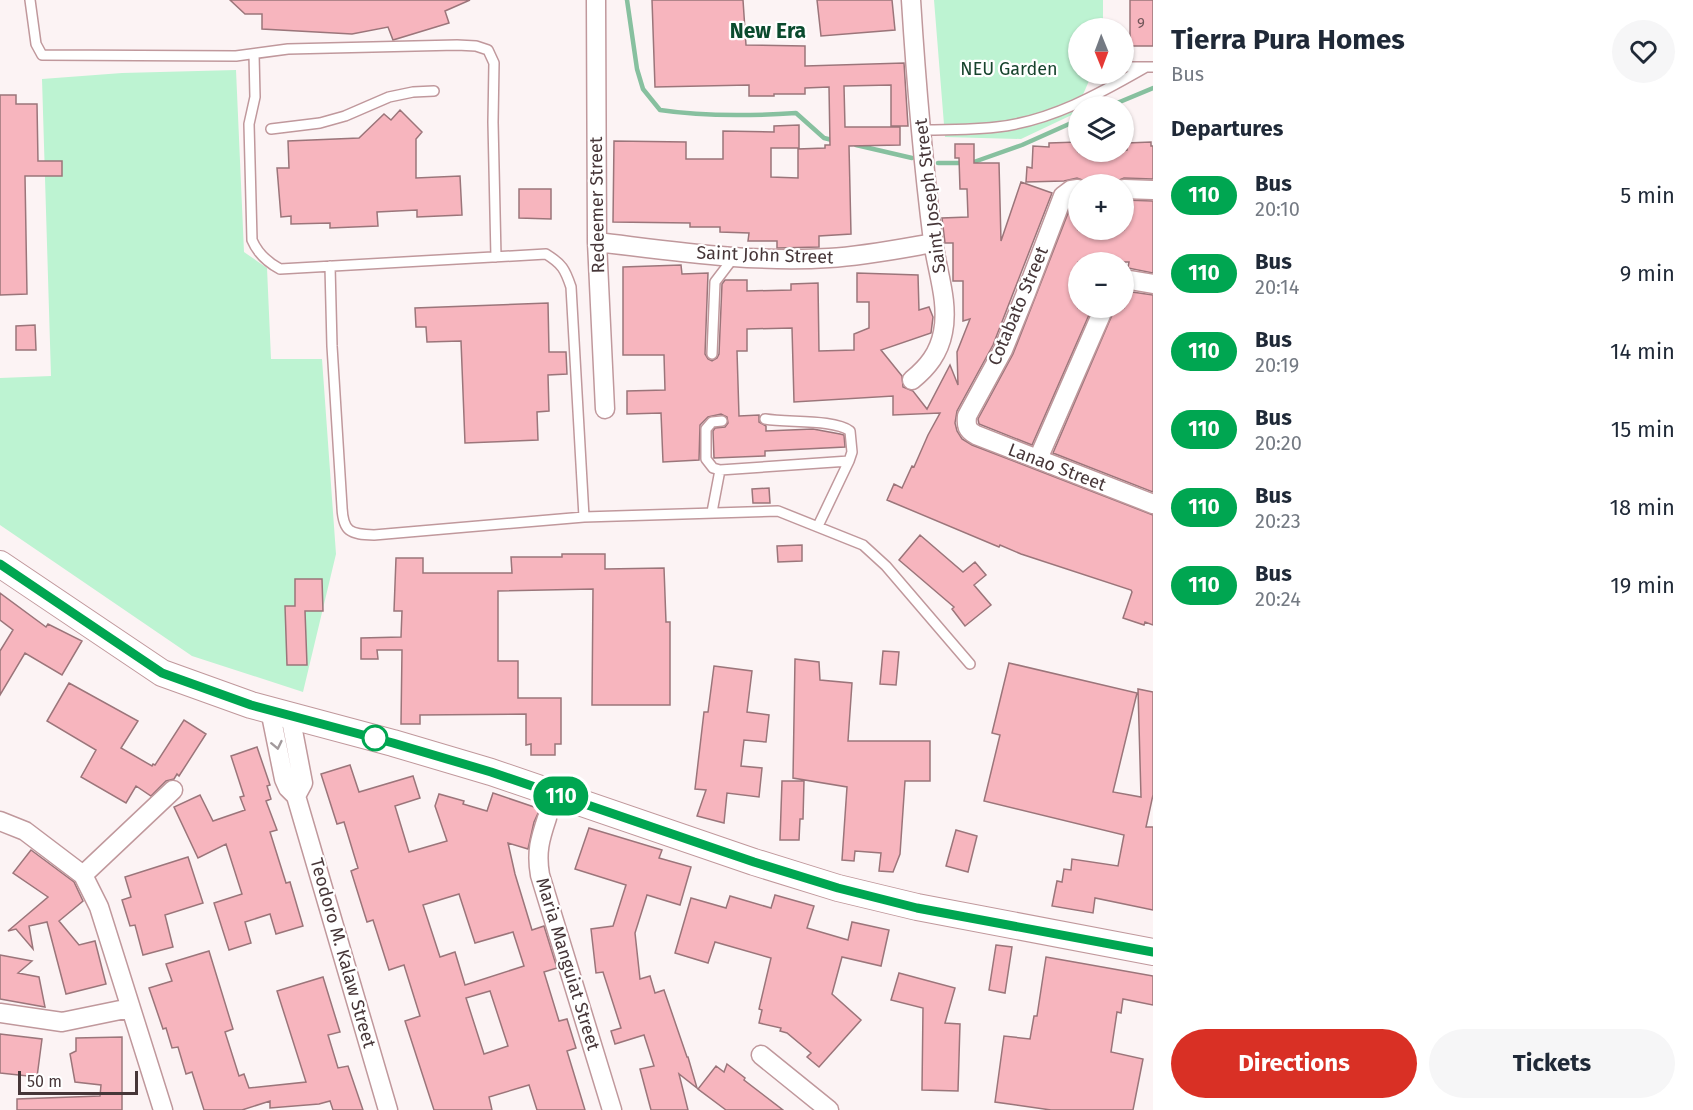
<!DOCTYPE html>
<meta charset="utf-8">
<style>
body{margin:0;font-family:"Fira Sans",sans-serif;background:#f6f6f7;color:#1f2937;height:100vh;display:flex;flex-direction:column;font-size:22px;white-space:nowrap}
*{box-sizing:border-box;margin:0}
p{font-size:20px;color:#747a83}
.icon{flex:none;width:33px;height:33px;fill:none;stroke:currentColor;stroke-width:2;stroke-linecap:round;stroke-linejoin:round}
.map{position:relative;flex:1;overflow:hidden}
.drawer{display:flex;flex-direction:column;background:#fff;width:540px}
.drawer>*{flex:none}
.badge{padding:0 12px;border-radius:20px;font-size:21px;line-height:39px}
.needle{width:39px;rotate:179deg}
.fabs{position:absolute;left:1068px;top:18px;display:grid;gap:12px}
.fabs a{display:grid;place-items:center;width:66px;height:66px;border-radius:50%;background:#fff;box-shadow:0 2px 4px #0004;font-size:30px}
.scale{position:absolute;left:18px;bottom:15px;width:120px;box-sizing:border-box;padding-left:6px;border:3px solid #463638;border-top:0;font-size:16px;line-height:21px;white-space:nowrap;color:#463638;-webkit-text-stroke:4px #fff;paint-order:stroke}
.map>.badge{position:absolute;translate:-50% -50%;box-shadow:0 0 0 3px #fff}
h2{padding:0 18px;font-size:22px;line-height:54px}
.round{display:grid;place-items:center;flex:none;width:63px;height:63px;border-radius:32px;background:#f6f6f7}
.head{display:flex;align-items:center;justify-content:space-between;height:102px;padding:0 18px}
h1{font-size:28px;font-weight:700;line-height:45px}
.button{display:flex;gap:12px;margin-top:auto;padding:12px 18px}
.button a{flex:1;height:69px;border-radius:36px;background:#d93025;color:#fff;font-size:24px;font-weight:700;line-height:69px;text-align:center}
.button a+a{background:#f6f6f7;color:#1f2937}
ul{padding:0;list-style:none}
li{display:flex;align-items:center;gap:18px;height:78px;padding:0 18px}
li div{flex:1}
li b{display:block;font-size:22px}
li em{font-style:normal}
li .badge{min-width:66px;font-weight:700;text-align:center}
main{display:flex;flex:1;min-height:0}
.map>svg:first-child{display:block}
</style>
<main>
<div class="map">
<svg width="1153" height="1110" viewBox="0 0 1153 1110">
<rect width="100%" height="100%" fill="#fcf3f4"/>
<path fill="#bdf3d2" d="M934,0H1103V28H1078V74H1092L1078,106V112L1021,139L945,137Z
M236,70L244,252L267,268L271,359H322L336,554L303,692L192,656L0,525V378L51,376L42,79L122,73Z"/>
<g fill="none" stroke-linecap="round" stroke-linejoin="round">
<path stroke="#87c09f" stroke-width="4.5" d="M627,0L637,69L643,89L660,110C706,117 751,116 796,113L824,138L836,141
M1110,106L1153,88
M856,145L912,158
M938,163H963
M971,163L1022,145L1078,120"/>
</g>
<path fill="#f7b5be" stroke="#9b757a" stroke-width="1.5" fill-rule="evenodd" d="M230,0H470L445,11L449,23L393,40L388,27L352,34L262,29V14H245Z
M652,0H743L746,45L805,46V66L904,63L908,126H891V85L844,86L845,127H900V145L849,146L851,234L819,236V247L777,248V241H748L749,233L720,232V227H690V223L613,222L614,141L686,142V159H723V131L774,132V126L799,125V148H771V177L798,178V149L825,148V145H830L829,87L805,88V94H774V96H749V85L655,87Z
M817,0H892L895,30L821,36Z
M1130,0H1153V46H1130Z
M0,95H16V104H37L38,161H62V176H25L27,294L0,295Z
M400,110L422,132L416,139V178L460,176L462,215L417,217V210L377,212L378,226L330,228V223L291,224V216L281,217L277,168H289L288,141L359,138L384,114L391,120Z
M1078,142V152L1081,153L1114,154V152L1127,150V143L1151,142V146H1153V179L1124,178L1117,181H1085L1077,178L1064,181L1026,182L1027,167L1032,168L1033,146L1049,147V143Z
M955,144H974V163H999L1001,241L1021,182L1052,193L993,345L957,411L955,423L957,431L962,439L972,445L1153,515V625L1145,622L1144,625L1123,618L1132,592L1131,590L1021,554L1000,545L999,547L887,500L894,484L902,488L912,466L914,467L928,435L940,413L893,415V396L794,402L792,328L747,329V351H737L739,416L759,415V422L766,426V431L813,429L840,434L844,435L845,447L765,451V456L714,458L713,431L715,428L725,427L728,423L727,417L721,414L708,417L700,425L699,460L663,462L661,413L627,414V391L665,390L664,355H623V267L681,265L682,274L708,273L705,354L708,359L712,361L717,358L719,354L722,284L725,280H747V291L791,290V284L818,283L819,351L854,350V334L869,328V302H857V273L918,275L919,310L929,307L933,317L931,333L881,350L902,376L903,387L913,391L927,409L950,365L958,385L957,352L970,319L963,321V281H953V243H945L942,218L968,217L967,189H960L959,158H955Z
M519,189H551V219L519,218Z
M1124,200L1153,201V273L1128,268L1129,262H1078V308H1092L1032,445L979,424L978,419L1013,354L1072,203L1074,201L1078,203V230H1124Z
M1125,291L1153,295V492L1053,453L1115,308H1124Z
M548,303L549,352H566L567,374L548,375L549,411L537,412L538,440L465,443L461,341L427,342L426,327H416L415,308Z
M35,325L36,350H16V326Z
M769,488L770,503H753L752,489Z
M920,535L963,572L975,562L986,575L974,585L991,605L965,626L952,609L954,607L899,560Z
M802,545V561L778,562L777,546Z
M562,554H605V569L664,568L666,622H670V705H592L593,589L498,591V661H518V698H561V744H555V755H531V744L526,745V714L420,715V724H401L402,650H377L378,659H361V638L401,637L402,611H394L396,558H423V573H512L511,557H562Z
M295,579H322L323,611H305L307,665H287L285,606H295Z
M0,593L46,627L48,624L82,641L62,675L25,653L0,695V651L13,630L0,620Z
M883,651L899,652L896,685L880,684Z
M795,659L819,662L820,680L852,683L848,741H930V781H905L900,854L893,872L879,871L881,853L855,851L854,861L842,860L847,787L793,778Z
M1009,663L1137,693L1113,792L1141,797L1138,689L1153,692V795L1146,827H1153V910L1095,898L1093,913L1052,906L1057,881L1062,882L1064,869L1071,870L1072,859L1118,866L1124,835L984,801L1000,735L992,733Z
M714,666L752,671L747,712L769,715L766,742L744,740L741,766L762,768L759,797L727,793L724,823L697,816L706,790L695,789L704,712H708Z
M69,683L138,721L121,748L152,766L153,764L155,765L184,720L206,734L179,776L177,774L174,779L166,781L151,796L136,786L126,803L81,777L96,750L47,721Z
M257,747L270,785L267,786L271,799L266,801L277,830L270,832L286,883L290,882L303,926L276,934L270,914L245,922L251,943L229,950L214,903L242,894L226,844L198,858L174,807L200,795L213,821L245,810L240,797L244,796L231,756Z
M350,765L359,792L413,776L420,798L395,806L409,852L447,841L435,806L439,794L464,801L463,804L487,811L493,793L540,809L534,822L528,849L508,843L515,874L532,930L544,926L557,968L544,972L559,1021L567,1019L576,1048L567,1051L585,1110H537L529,1085L489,1097L492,1110H434L405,1021L420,1016L404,965L389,970L373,920L367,922L351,871L358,868L344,822L337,824L321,774ZM459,894L475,943L513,932L524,966L465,985L455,952L440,957L423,905ZM490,991L508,1046L484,1054L466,998Z
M782,781H804L803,819H800L799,840H780Z
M589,828L662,850L659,858L691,867L680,905L647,895L635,933L640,979L650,976L655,993L664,990L687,1057H688L697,1088L679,1074L688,1110H651L640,1069L654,1066L644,1035L615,1044L611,1031L621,1028L603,972L596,973L591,929L613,926L626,885L575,869Z
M956,830L977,836L968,872L946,866Z
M31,850L74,882L83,901L59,921L79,945L95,941L106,984L66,994L47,922L29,926L33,949L16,929L8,931L48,897L13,873Z
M188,857L203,903L165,915L173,947L143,955L135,925L130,926L122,900L131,897L125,877Z
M775,895L814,906L807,928L848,940L852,922L889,930L881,966L842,957L832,994L861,1020L819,1067L807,1057L811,1053L787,1033L780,1031L781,1028L759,1023L762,1010L759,1009L771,958L715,942L708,963L675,953L691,898L726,908L730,896L771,908Z
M996,945L1012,947L1005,993L989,990Z
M209,951L233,1029L225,1032L239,1076L244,1074L249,1088L306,1082L277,991L323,977L340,1032L328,1035L338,1068L348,1066L363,1110H333L330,1101L319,1104L270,1108V1101L242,1110H204L192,1072L186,1074L178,1047L172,1048L166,1028L163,1029L149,988L172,981L166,964Z
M0,955L32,961L18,973L39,977L45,1007L0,999Z
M1046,957L1153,976V1005L1123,999L1121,1013L1117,1012L1111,1052L1143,1059L1133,1110H1051L995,1102L1004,1036L1030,1039L1034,1016H1037Z
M899,973L955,988L945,1023L960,1024L958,1091L922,1090L923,1008L891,1000Z
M0,1034L42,1039L37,1077L0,1073Z
M122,1037V1110H17V1099L100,1096L101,1085L75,1082L70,1054L76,1051V1038Z
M727,1064L745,1078L744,1080L783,1110H726L698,1089L716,1066L724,1072Z"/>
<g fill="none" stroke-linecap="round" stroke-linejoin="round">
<g stroke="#c0989c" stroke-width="12">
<path id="lane" d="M30,0L36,44L42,55L236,56L288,49L457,45L476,46L488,50L494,63L493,122L496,257
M254,54L255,97L249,124L252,240C258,254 267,262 280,269L546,254C562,264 565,269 571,287L584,517
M1124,67H1153
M271,129L320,123L345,116L389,97L413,92L434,91
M922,130C947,130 972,130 997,127C1051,121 1099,94 1146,67
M330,266L332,346L342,507C343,532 350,534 374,535L584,517L778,511L863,545L886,566L970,664
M712,354L715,282L734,257
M765,419C788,423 834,419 850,431L852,452L849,461L818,526
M722,421L712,422L706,429V459L713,468L720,470L849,461
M712,512L720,470"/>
</g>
<g stroke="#c0989c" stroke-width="21">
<path id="street" d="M596,0L597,242L605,409
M911,0C916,80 923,162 933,241C937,271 949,302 943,332C939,353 928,367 912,380
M1078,189L1071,190L1063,196L1026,293L1003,350L967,416C966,426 967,430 976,435L1153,504
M1124,189L1153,190
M597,242C674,251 752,263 829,258C864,256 899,249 933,243
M1124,279L1153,284
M1038,459L1104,308
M270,710L284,779L288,788L296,796L388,1110
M290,715L303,783L296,796
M547,818C540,839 536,852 540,875L612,1110
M0,821L25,831L83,875L99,907L163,1110
M83,875L173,790
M0,1013L62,1022L130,1008
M761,1055L829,1110"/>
</g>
<g stroke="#c0989c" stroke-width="28">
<path id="secondary" d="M0,564L162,673L251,705L393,743L491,772L754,862L838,888L917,907L1153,952"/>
</g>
<use href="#lane" stroke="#fff" stroke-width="9"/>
<use href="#street" stroke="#fff" stroke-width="18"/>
<use href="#secondary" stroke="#fff" stroke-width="26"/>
</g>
<defs><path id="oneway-chevron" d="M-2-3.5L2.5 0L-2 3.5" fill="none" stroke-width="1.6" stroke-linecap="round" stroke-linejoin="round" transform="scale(1.5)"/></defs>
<use stroke="#a29a9c" href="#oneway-chevron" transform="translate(277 745) rotate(78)"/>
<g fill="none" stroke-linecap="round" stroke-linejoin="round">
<g stroke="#fff" stroke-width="14">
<path id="line" d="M0,564L162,673L251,705L393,743L491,772L754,862L838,888L917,908L1153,952"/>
</g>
<use href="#line" stroke="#00a651" stroke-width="9"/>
</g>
<circle fill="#fff" stroke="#00a651" stroke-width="3" cx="375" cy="738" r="12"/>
<g text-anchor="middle" stroke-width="4.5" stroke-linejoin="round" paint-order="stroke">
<g font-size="15" fill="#72565a">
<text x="1141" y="28">9</text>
</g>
<g font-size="18" fill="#17442d" stroke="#fff">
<text x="1009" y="75">NEU Garden</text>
</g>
<g font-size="18" fill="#463638" stroke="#fff">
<text transform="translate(930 196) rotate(-97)" y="6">Saint Joseph Street</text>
<text transform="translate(597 205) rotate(-91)" y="6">Redeemer Street</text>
<text transform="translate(765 255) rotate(2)" y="6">Saint John Street</text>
<text transform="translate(1018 306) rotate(-67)" y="6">Cotabato Street</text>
<text transform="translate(1057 467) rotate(21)" y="6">Lanao Street</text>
<text transform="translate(343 953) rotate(74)" y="6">Teodoro M. Kalaw Street</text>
<text transform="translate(568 964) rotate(73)" y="6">Maria Manguiat Street</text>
</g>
<g font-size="21" font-weight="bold" fill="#0a4b2e" stroke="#fff">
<text x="768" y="38">New Era</text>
</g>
</g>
</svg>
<div class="fabs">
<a><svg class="needle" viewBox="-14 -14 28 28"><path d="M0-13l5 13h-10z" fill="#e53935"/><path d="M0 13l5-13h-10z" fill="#747a83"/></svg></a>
<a><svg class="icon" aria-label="layers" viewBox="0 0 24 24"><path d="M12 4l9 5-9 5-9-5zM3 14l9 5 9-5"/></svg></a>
<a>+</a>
<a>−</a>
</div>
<div class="scale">50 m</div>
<b class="badge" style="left:561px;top:796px;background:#00a651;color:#fff">110</b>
</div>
<section class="drawer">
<div class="head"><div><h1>Tierra Pura Homes</h1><p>Bus</p></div><a class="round"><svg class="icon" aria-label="heart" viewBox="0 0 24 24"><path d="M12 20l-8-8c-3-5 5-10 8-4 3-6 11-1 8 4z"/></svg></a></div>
<h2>Departures</h2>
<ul>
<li><span class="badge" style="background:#00a651;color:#fff">110</span><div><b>Bus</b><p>20:10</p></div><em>5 min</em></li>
<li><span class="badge" style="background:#00a651;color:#fff">110</span><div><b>Bus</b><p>20:14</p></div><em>9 min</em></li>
<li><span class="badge" style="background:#00a651;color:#fff">110</span><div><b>Bus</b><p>20:19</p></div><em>14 min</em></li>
<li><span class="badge" style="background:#00a651;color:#fff">110</span><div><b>Bus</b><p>20:20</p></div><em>15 min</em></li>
<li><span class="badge" style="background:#00a651;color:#fff">110</span><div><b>Bus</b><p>20:23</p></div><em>18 min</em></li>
<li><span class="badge" style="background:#00a651;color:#fff">110</span><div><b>Bus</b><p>20:24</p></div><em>19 min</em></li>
</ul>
<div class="button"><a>Directions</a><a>Tickets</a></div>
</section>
</main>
